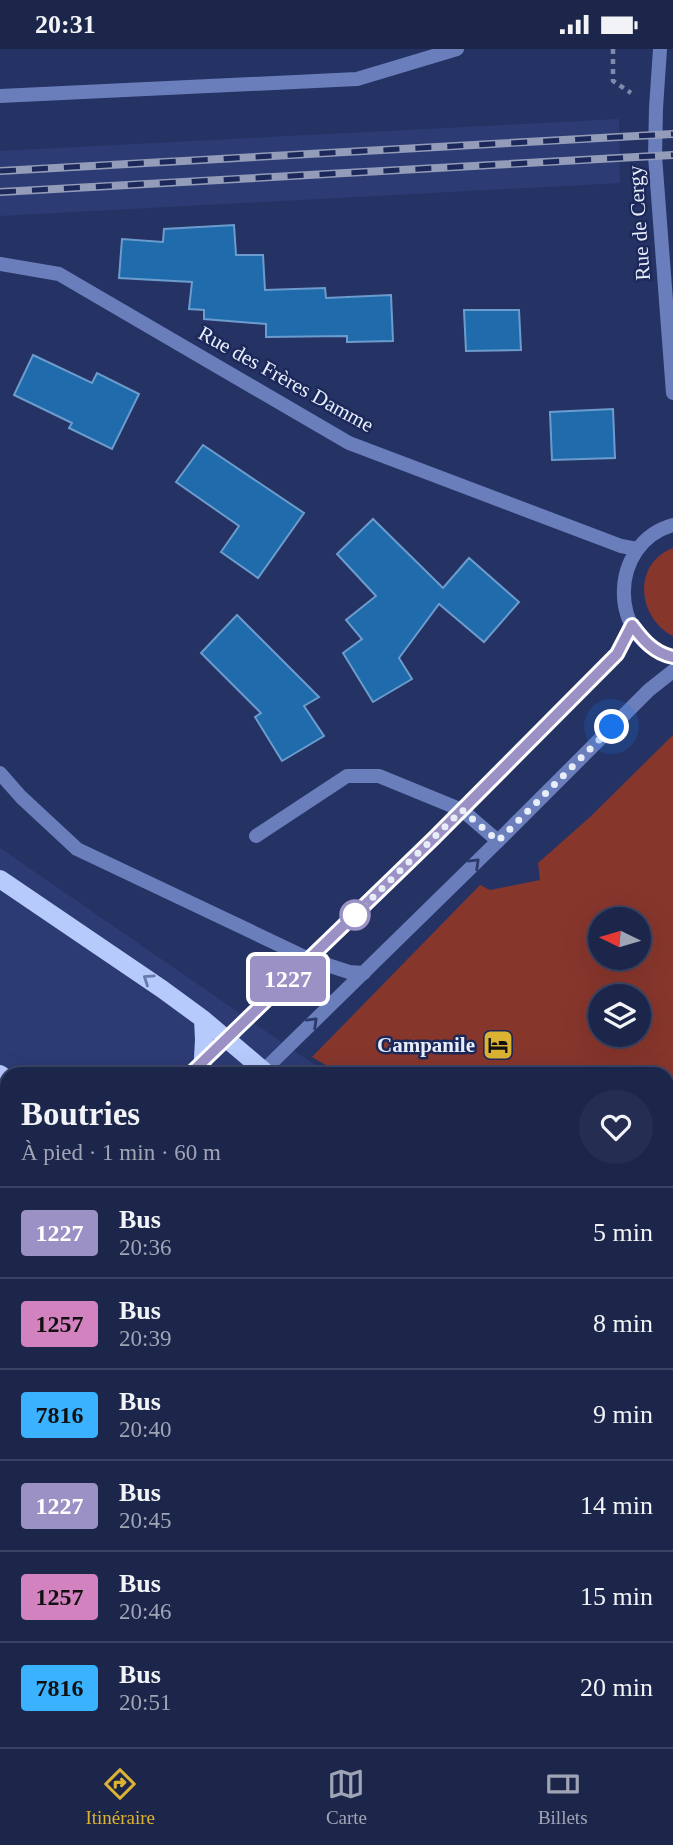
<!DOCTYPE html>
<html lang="fr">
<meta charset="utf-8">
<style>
body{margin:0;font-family:"Times New Roman",serif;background:#252e52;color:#f1f3f6;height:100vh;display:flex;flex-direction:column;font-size:26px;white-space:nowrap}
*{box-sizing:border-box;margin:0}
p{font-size:23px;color:#a0a5b5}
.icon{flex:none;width:38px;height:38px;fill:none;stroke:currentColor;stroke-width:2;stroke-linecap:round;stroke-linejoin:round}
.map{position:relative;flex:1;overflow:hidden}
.details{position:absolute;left:0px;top:1018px;width:674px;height:681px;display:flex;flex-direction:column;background:#1c264b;border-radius:21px 21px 0 0;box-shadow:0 7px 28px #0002,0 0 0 2px #3a4363}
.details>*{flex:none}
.badge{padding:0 14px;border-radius:5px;font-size:24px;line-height:46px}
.needle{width:46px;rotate:275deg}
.fabs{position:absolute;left:588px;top:858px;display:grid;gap:14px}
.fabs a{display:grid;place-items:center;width:63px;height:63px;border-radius:50%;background:#1c264b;box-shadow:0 7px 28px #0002,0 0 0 2px #3a4363;font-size:35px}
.you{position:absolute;width:35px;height:35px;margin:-18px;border:5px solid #fff;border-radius:50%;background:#1a73e8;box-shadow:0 0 0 10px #1a73e833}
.map>.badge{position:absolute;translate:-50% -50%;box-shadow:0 0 0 4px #fff}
.round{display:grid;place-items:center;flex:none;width:74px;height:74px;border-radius:37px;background:#252e52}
.overview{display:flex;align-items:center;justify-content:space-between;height:119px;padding:0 21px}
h1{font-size:33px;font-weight:700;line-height:52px}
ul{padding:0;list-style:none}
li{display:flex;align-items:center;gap:21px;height:91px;padding:0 21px;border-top:2px solid #3a4363}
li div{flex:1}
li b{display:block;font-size:26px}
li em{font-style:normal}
li .badge{min-width:77px;font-weight:700;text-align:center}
.status{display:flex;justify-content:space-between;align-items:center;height:49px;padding:0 35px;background:#1c264b;direction:ltr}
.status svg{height:19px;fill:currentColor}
.tab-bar{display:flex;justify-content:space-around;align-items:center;height:98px;border-top:2px solid #3a4363;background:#1c264b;font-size:19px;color:#a0a5b5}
.tab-bar a{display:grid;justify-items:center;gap:4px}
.tab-bar .on{color:#dcb233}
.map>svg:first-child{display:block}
</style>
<div class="status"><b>20:31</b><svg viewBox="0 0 49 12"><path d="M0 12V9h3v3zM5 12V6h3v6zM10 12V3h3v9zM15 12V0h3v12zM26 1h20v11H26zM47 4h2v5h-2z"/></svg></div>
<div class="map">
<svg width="673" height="1698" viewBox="0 0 673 1698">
<rect width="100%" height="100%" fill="#253364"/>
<path fill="#2c3b74" d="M619,70L620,134L0,167V102Z
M0,799L328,1025L7,1026V1692H667V1260L673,1264V1698H0Z"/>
<path fill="#87362c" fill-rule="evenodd" d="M673,499V587C637,568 632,515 673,499Z
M673,686V1242L667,1237V1026L341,1025L312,1008L480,836L490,841L540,831L538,814L589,769ZM600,870H639V908H600ZM600,947H639V985H600Z"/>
<path fill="#1f6bac" stroke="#6c9ccd" stroke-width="2" d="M234,176L236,206H263L265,241L325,239L326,249L391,246L393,292L347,293V287L266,288V275L204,270V261L189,260L192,233L119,229L122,190L163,193L164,180Z
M464,261H519L521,301L466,302Z
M33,306L92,334L97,324L139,345L112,400L69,379L72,374L14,346Z
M613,360L615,409L552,411L550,363Z
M203,396L304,464L258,529L221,503L239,477L176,433Z
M373,470L443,539L469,509L519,553L484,593L439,555L399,609L412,630L373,653L343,604L362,590L346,571L376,547L337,505Z
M237,566L319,648L304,657L324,687L282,712L255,668L261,664L201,604Z"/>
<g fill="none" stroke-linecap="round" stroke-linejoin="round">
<path stroke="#7f89aa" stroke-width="4.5" stroke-dasharray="5 5" stroke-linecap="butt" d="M613,0V32L631,44
M0,1350L7,1355
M667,1655L673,1658"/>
<path stroke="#6a7ebc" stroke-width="14" d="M0,724L21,748L77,800L309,910L349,923L364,924
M256,787L347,727H379L462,761L498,792"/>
<path stroke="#6a7ebc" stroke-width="14" d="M0,47L357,30L457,0
M0,215L59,225L349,394L621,497L637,500"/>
<path stroke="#6a7ebc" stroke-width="14" d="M660,0L656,59L655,107L673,344
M673,476C608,494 607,593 673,608
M189,1026L420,803L617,605L631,576
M259,1026L498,792L649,641L673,622
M0,1210L7,1203
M0,1281L7,1274"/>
<path stroke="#b7cafc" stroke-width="18" d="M0,830L162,940L203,970L269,1026
M0,1025L7,1030
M202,1026L204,991L203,970
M0,1095L7,1099
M0,1223L7,1224
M667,1285L673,1290
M667,1418L673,1421
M667,1495L673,1499
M667,1571L673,1573"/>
<g stroke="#939cb9" stroke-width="8">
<path id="rail" d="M0,122L673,85
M0,143L673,106"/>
</g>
<use href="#rail" stroke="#1b2859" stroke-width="5" stroke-dasharray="16" stroke-linecap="butt"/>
</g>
<defs><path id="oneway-chevron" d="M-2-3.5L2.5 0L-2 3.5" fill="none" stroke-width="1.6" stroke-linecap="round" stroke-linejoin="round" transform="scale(1.75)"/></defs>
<g stroke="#2b396d">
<use href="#oneway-chevron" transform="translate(475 814) rotate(-44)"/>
<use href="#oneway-chevron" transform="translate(313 973) rotate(-44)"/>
</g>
<use stroke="#6979aa" href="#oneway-chevron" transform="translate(148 930) rotate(-146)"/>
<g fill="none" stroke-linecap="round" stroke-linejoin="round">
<g stroke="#fff" stroke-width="16">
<path id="line" d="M189,1026L434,789L617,605L632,576C643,591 654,604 673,608"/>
</g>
<use href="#line" stroke="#9c91c5" stroke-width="10"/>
<path stroke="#e8edfa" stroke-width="7" stroke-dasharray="0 12.6" d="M355,866L462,761L498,792L612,678"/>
</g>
<defs>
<g id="hotel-square" transform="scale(1.575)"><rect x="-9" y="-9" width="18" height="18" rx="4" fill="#dcb233" stroke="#1b2859"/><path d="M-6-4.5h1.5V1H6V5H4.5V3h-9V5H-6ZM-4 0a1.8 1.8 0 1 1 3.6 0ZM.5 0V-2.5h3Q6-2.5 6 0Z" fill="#111"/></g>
</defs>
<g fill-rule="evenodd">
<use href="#hotel-square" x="498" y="996"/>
</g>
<circle fill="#fff" stroke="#9c91c5" stroke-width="3.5" cx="355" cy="866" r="14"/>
<g text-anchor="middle" stroke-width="5" stroke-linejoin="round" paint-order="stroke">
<g font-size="21" fill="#e8edfa" stroke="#1b2859">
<text transform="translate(639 174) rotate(-94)" y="7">Rue de Cergy</text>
<text transform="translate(286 330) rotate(29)" y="7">Rue des Frères Damme</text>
</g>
<g font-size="21" font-weight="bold" fill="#e8edfa" stroke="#1b2859" text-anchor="end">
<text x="475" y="1003">Campanile</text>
</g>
</g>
</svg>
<div class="fabs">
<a><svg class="needle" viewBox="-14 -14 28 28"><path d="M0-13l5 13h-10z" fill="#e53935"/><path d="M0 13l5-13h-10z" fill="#a0a5b5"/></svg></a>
<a><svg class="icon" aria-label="layers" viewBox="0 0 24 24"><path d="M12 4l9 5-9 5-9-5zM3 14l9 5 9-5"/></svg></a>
</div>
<div class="you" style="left:612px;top:678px"></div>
<b class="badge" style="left:288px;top:930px;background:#9c91c5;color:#fff">1227</b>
<section class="details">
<div class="overview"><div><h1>Boutries</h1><p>À pied · 1 min · 60 m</p></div><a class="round"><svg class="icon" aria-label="heart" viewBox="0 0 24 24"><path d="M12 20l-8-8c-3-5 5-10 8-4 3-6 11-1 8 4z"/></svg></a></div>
<ul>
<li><span class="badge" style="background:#9c91c5;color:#fff">1227</span><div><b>Bus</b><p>20:36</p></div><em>5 min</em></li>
<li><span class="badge" style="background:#d282be;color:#111">1257</span><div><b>Bus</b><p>20:39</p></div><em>8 min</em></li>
<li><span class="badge" style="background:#3bb2ff;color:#111">7816</span><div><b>Bus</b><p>20:40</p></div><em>9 min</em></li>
<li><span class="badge" style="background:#9c91c5;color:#fff">1227</span><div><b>Bus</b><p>20:45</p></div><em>14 min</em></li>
<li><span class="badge" style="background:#d282be;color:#111">1257</span><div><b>Bus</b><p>20:46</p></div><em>15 min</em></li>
<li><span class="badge" style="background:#3bb2ff;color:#111">7816</span><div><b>Bus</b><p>20:51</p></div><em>20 min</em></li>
</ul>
</section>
</div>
<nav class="tab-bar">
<a class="on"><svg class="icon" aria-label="directions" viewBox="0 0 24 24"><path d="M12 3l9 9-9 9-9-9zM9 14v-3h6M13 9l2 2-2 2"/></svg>Itinéraire</a>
<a><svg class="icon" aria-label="map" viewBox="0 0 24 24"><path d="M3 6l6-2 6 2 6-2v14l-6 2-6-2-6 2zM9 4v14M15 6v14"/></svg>Carte</a>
<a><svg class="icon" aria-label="tickets" viewBox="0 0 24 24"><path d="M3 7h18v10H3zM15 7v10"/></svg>Billets</a>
</nav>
